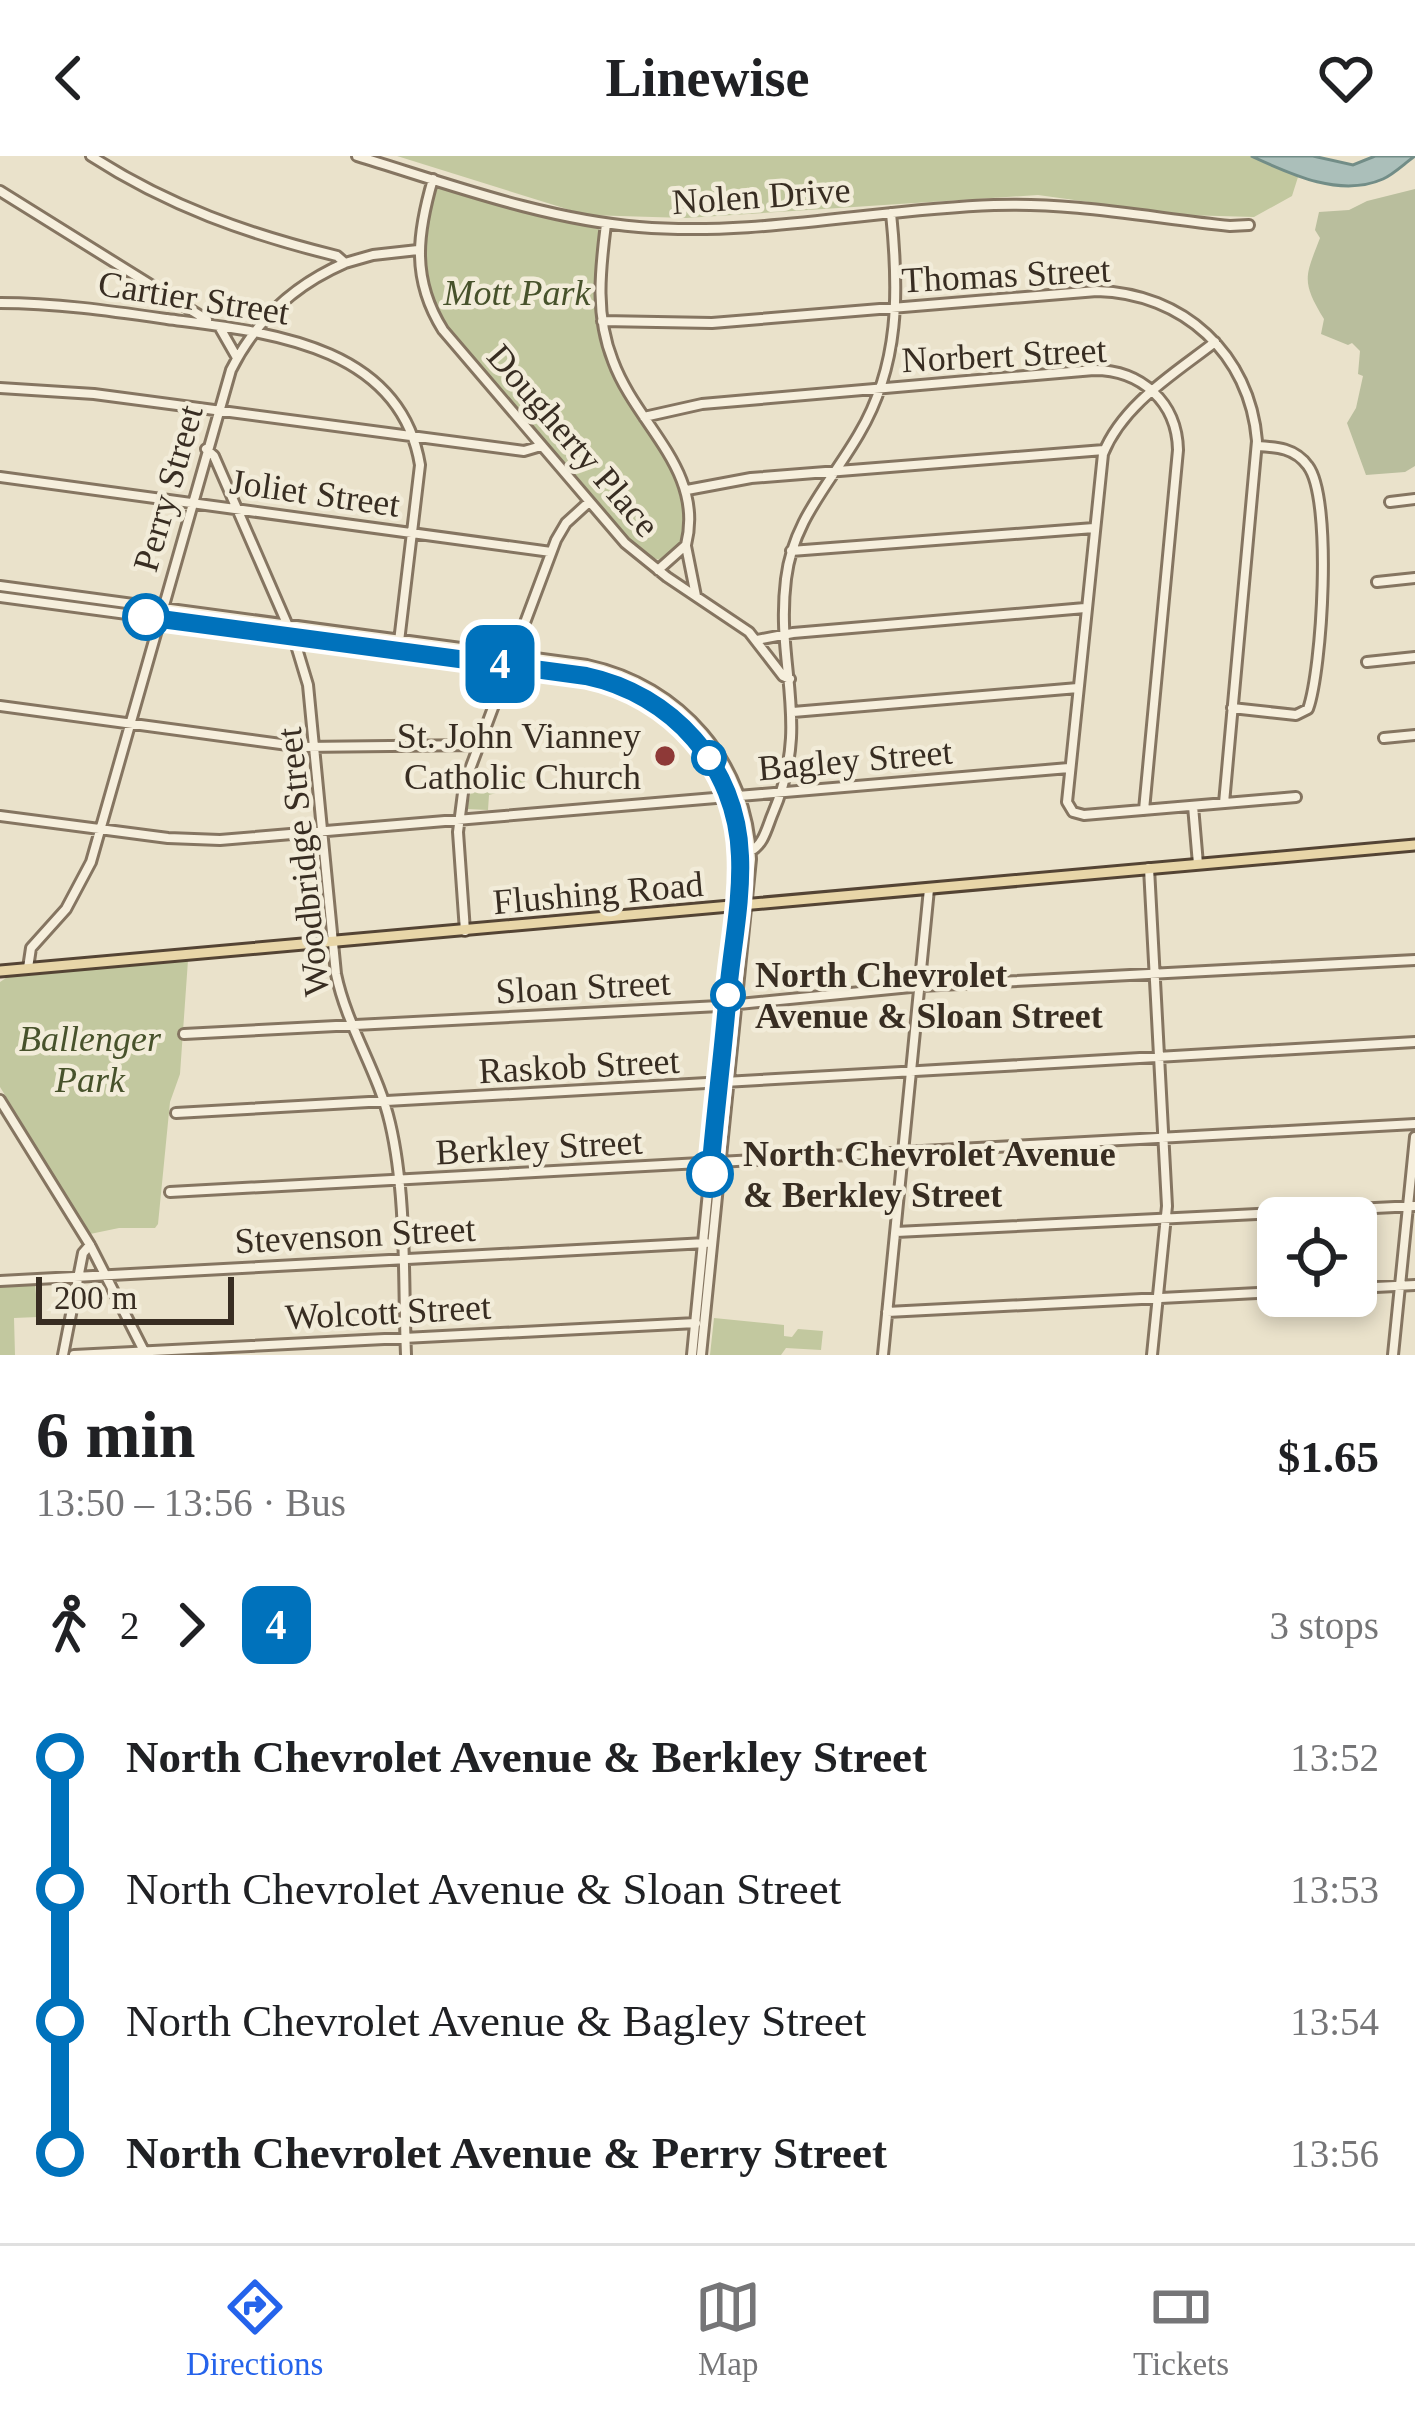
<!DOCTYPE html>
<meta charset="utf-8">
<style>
body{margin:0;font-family:"Times New Roman",serif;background:#f2f2f2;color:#202124;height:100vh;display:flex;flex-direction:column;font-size:45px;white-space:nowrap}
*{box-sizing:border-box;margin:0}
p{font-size:39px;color:#757577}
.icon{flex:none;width:66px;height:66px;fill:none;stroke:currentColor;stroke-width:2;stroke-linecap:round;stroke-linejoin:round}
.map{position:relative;height:1199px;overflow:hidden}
.side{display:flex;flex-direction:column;background:#fff;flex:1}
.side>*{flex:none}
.badge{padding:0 24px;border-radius:18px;font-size:42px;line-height:78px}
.buttons{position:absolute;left:1257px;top:1041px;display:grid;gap:24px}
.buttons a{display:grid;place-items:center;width:120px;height:120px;border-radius:18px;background:#fff;box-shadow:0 6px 18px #0003;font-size:60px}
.scale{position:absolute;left:36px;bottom:30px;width:198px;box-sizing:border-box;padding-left:12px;border:6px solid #382d22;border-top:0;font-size:33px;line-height:42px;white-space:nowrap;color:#382d22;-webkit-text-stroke:9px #f2ecd9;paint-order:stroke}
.map>.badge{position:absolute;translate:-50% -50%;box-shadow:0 0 0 6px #fff}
.legs{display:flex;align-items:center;gap:18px;height:132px;padding:0 36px;font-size:39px}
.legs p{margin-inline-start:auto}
.head{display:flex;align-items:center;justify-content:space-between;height:204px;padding:0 36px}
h1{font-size:66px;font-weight:700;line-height:90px}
ul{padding:0 36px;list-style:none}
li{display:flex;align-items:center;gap:42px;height:132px;font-size:45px}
li i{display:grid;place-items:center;width:18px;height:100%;margin:0 15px;background:currentColor}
li i::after{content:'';width:30px;height:30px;margin:-15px;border:9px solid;border-radius:50%;background:#fff}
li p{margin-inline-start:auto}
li:first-child i{background:linear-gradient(#0000 50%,currentColor 0)}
li:last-child i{background:linear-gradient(currentColor 50%,#0000 0)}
header{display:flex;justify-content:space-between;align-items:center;height:156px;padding:0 36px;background:#fff;font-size:54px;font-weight:700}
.dock{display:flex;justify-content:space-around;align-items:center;height:168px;border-top:3px solid #e0e0e0;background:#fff;font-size:33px;color:#757577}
.dock a{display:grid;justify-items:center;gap:6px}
.dock .active{color:#2563eb}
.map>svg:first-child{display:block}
</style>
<header><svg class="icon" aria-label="back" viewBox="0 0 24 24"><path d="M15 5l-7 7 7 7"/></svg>Linewise<svg class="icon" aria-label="heart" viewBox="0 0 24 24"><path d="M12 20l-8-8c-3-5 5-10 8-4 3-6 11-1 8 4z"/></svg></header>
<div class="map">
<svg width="1415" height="1199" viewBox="0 0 1415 1199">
<rect width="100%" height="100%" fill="#eae2cb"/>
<path fill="#c2c89f" d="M397,0H1251L1298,21L1292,40L1254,61L1183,59L1038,39L686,62L586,59Z
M437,30L550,63L599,73C602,114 592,151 604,193C620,250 733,355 663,405L647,400L633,389L471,203L436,156L421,102L424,70Z
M516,612L528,617L524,629L489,639L488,654L467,653L473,625L494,623L508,627Z
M188,804L180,918L170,946L158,1068L155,1072H119L90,1078L0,931V826L9,820Z
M35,1127L38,1161L14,1162L15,1199H0V1129Z
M714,1162L784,1169V1180L792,1181L798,1173L823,1175L821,1194L786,1192L781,1199H710Z"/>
<path fill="#b9be9d" d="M1415,33V310L1405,316L1366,319L1347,267L1356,252L1363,220L1358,218L1360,195L1352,187L1348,189L1321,178L1324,163C1301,125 1305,121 1320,82L1315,74L1319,56L1349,54L1367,45Z"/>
<path fill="#abbfba" stroke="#728d87" stroke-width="3" d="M1251,0H1313L1353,9L1375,0H1415C1405,7 1394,18 1383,23C1340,42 1290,18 1251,0Z"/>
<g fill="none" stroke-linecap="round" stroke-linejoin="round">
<g stroke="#857561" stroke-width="14">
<path id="minor" d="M91,0C168,50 248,78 337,100L345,107L373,99L418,94
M357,0C449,28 543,63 639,71C757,81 876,53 994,49C1073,46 1152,62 1230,70L1249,69
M433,23C417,78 411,123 443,174L625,387L667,421L749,476L783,520L790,523
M0,35L207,164
M606,68C600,115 595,160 613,205C637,270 705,314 686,389L658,414
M0,147C56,147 111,155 167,163C264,176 400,187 420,309L398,494
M602,165L712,167L1097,135C1183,137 1250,198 1257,285L1224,647
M220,172L236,200
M1215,186C1174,218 1123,248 1103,298L1067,646L1073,656L1084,659L1296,641
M0,232L94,238L524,295L541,290
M644,261L702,248L1094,214C1141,214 1177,246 1178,294L1144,654
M206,293L214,300L295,486L308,529L336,818C347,871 378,915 390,967C407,1039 403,1125 406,1199
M0,321L551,396
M687,334L751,322L1104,294
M1390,346L1415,343
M686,390L696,440
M791,395L1094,372
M1377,426L1415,422
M0,430L587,509C681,529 748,607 751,703L701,1199
M0,441L586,520C677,541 739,615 740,709L692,1199
M757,484L793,477L1085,452
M1367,506L1415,501
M0,550L303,591L477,589
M1232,552L1296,559L1308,553C1322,514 1333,343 1308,310C1295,292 1277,291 1257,290
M793,556L1078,532
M1384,582L1415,579
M1193,650L1198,708
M0,660L168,682L220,684L1069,612
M751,695C764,688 767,671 773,657C812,566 775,512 786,423C793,364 830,328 859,278C900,209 899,135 891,57
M1149,712L1167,1050L1152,1199
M465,775L458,676L464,629L556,384L566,367L589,346
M28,812L31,792L66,753L91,706L231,214C256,164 294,129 345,107
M184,878L719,850L921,830L1415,804
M0,944L90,1089L145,1197
M176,957C589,936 1002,909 1415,886
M170,1036L1415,968
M896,1076L1415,1050
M0,1125L706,1087
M1356,1132L1415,1129
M887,1156L1278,1136
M63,1199L83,1097L90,1089
M74,1199L696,1167
M883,1199L929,733
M1393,1199L1415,981"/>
</g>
<g stroke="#544434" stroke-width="15">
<path id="major" d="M0,815L1415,689"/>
</g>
<use href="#minor" stroke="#f6efdd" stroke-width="8"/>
<use href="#major" stroke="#e8d6a8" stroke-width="9"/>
</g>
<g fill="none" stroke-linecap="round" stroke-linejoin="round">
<g stroke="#fff" stroke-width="27">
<path id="line-1" d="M146,461L586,520C672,538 737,610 740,700C742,745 732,791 728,836C723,897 715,958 710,1018"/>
</g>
<use href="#line-1" stroke="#0072bc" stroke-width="18"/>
</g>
<g fill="#fff" stroke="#0072bc" stroke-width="6">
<circle cx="146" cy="461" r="21"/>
<circle cx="709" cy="602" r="15"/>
<circle cx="728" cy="839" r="15"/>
<circle cx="710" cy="1018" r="21"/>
</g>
<circle fill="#8e3937" stroke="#f2ecd9" stroke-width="4.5" cx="665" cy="600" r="12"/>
<g text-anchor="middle" stroke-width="9" stroke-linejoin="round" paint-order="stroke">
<g font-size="36" fill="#382d22" stroke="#f2ecd9">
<text transform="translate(761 39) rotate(-4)" y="13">Nolen Drive</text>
<text transform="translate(1006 118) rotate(-3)" y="13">Thomas Street</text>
<text transform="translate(194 141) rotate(9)" y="13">Cartier Street</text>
<text transform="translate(1004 198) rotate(-3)" y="13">Norbert Street</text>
<text transform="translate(574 284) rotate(49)" y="13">Dougherty Place</text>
<text transform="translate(167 332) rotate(-74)" y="13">Perry Street</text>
<text transform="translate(315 336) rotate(8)" y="13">Joliet Street</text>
<text transform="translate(855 603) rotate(-5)" y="13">Bagley Street</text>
<text transform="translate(302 706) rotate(-96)" y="13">Woodbridge Street</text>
<text transform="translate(598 736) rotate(-5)" y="13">Flushing Road</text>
<text transform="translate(583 830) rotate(-3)" y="13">Sloan Street</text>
<text transform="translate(579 909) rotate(-3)" y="13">Raskob Street</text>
<text transform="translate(539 990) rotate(-3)" y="13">Berkley Street</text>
<text transform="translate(355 1078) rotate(-3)" y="13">Stevenson Street</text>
<text transform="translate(388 1155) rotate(-3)" y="13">Wolcott Street</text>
</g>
<g font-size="36" font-style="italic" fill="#47522b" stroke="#f2ecd9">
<text x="517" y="149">Mott Park</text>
<text x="90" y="895">Ballenger<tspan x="90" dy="41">Park</tspan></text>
</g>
<g font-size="36" fill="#382d22" stroke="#f2ecd9" text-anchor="end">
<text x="641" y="592">St. John Vianney<tspan x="641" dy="41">Catholic Church</tspan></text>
</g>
<g font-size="36" font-weight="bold" fill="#382d22" stroke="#f2ecd9" text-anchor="start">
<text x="755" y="831">North Chevrolet<tspan x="755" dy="41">Avenue &amp; Sloan Street</tspan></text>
<text x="743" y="1010">North Chevrolet Avenue<tspan x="743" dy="41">&amp; Berkley Street</tspan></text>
</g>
</g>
</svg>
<div class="buttons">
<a><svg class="icon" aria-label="locate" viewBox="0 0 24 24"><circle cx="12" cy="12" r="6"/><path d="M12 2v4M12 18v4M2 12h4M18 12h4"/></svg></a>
</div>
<div class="scale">200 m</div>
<b class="badge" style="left:500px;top:508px;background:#0072bc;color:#fff">4</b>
</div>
<section class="side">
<div class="head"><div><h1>6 min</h1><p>13:50 – 13:56 · Bus</p></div><b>$1.65</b></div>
<div class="legs"><svg class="icon" aria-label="walk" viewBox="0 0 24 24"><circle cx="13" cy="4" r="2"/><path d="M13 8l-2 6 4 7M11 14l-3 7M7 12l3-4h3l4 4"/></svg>2<svg class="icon" aria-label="forward" viewBox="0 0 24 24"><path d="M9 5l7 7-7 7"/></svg><b class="badge" style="background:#0072bc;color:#fff">4</b><p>3 stops</p></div>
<ul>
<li><i style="color:#0072bc"></i><b>North Chevrolet Avenue &amp; Berkley Street</b><p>13:52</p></li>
<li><i style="color:#0072bc"></i><span>North Chevrolet Avenue &amp; Sloan Street</span><p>13:53</p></li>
<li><i style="color:#0072bc"></i><span>North Chevrolet Avenue &amp; Bagley Street</span><p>13:54</p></li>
<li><i style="color:#0072bc"></i><b>North Chevrolet Avenue &amp; Perry Street</b><p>13:56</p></li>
</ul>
</section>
<nav class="dock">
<a class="active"><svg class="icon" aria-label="directions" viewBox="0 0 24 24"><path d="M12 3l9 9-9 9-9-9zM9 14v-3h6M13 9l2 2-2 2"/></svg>Directions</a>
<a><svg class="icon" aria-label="map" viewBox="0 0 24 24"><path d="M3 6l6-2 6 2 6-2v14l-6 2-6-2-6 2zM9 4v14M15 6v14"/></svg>Map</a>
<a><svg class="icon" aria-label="tickets" viewBox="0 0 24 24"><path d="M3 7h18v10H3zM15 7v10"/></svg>Tickets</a>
</nav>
